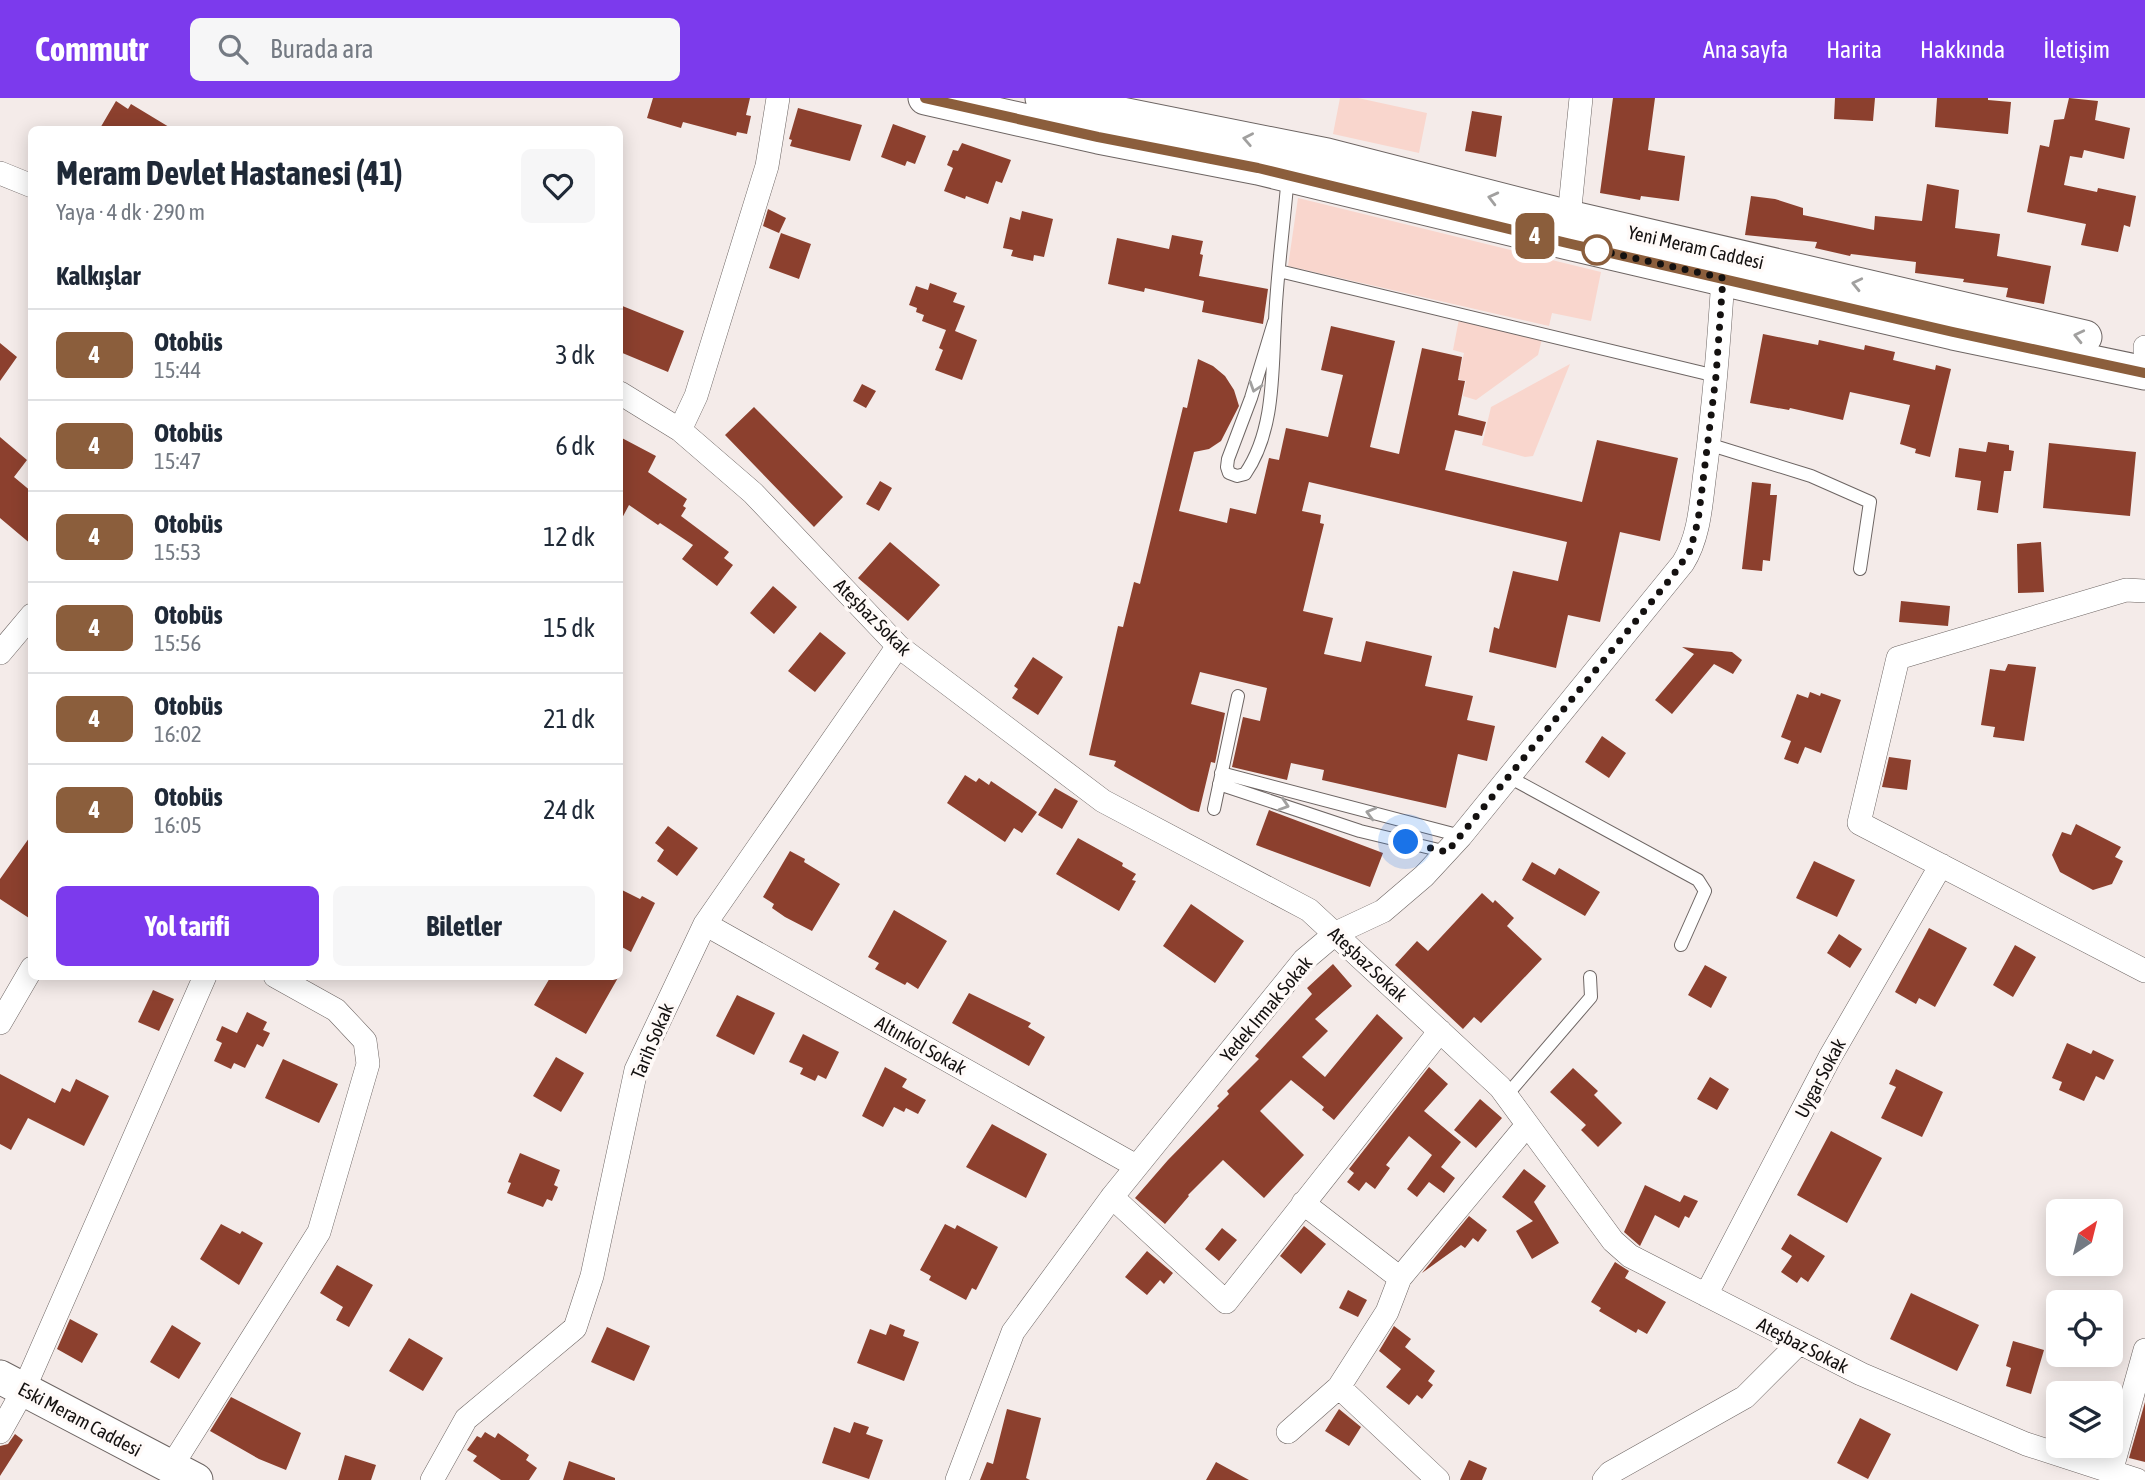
<!DOCTYPE html>
<html lang="tr">
<meta charset="utf-8">
<style>
body{margin:0;font-family:"Asap Condensed",sans-serif;background:#f6f6f7;color:#1f2937;height:100vh;display:flex;flex-direction:column;font-size:26px;white-space:nowrap}
*{box-sizing:border-box;margin:0}
p{font-size:23px;color:#747a83}
.icon{flex:none;width:38px;height:38px;fill:none;stroke:currentColor;stroke-width:2;stroke-linecap:round;stroke-linejoin:round}
.map{position:relative;flex:1;overflow:hidden}
.panel{position:absolute;left:28px;top:28px;width:595px;height:854px;display:flex;flex-direction:column;background:#fff;border-radius:10px;box-shadow:0 4px 18px #0003}
.panel>*{flex:none}
.badge{padding:0 14px;border-radius:10px;font-size:24px;line-height:46px}
.needle{width:46px;rotate:35deg}
.controls{position:absolute;left:2046px;top:1101px;display:grid;gap:14px}
.controls a{display:grid;place-items:center;width:77px;height:77px;border-radius:10px;background:#fff;box-shadow:0 4px 18px #0003;font-size:35px}
.you{position:absolute;width:35px;height:35px;margin:-18px;border:5px solid #fff;border-radius:50%;background:#1a73e8;box-shadow:0 0 0 10px #1a73e833}
.map>.badge{position:absolute;translate:-50% -50%;box-shadow:0 0 0 4px #fff}
h2{padding:0 28px;font-size:26px;line-height:63px}
.round{display:grid;place-items:center;flex:none;width:74px;height:74px;border-radius:10px;background:#f6f6f7}
.headline{display:flex;align-items:center;justify-content:space-between;height:119px;padding:0 28px}
h1{font-size:33px;font-weight:700;line-height:52px}
.cta{display:flex;gap:14px;margin-top:auto;padding:14px 28px}
.cta a{flex:1;height:80px;border-radius:10px;background:#7c3aed;color:#fff;font-size:28px;font-weight:700;line-height:80px;text-align:center}
.cta a+a{background:#f6f6f7;color:#1f2937}
ul{padding:0;list-style:none}
li{display:flex;align-items:center;gap:21px;height:91px;padding:0 28px;border-top:2px solid #e0e1e3}
li div{flex:1}
li b{display:block;font-size:26px}
li em{font-style:normal}
li .badge{min-width:77px;font-weight:700;text-align:center}
header{display:flex;align-items:center;gap:42px;box-sizing:border-box;height:98px;padding:0 35px;background:#7c3aed;color:#fff}
header strong{font-size:33px}
nav{display:flex;gap:38px;margin-inline-start:auto;font-size:24px}
.search{width:490px;height:63px;background:#f6f6f7;display:flex;align-items:center;gap:18px;box-sizing:border-box;padding:0 24px;border-radius:10px;color:#747a83;font-size:26px}
.map>svg:first-child{display:block}
</style>
<header>
<strong>Commutr</strong>
<div class="search"><svg class="icon" aria-label="search" viewBox="0 0 24 24"><circle cx="10" cy="10" r="6"/><path d="M15 15l6 6"/></svg>Burada ara</div>
<nav><a>Ana sayfa</a><a>Harita</a><a>Hakkında</a><a>İletişim</a></nav>
</header>
<div class="map">
<svg width="2145" height="1382" viewBox="0 0 2145 1382">
<rect width="100%" height="100%" fill="#f4ebe9"/>
<path fill="#f9d6cd" d="M1340,0H1358L1427,15L1419,55L1333,36Z
M1298,100L1601,174L1591,223L1552,215L1549,228L1288,168Z
M1459,221L1542,241L1538,257L1476,302L1463,298L1466,283L1458,281L1464,255L1453,252Z
M1570,266L1533,358L1525,359L1482,347L1491,309Z"/>
<path fill="#8c402e" d="M653,0H750L746,17L751,18L747,36L737,34L736,38L683,24L681,30L647,20Z
M1613,0H1655L1648,52L1685,58L1679,103L1641,98L1640,102L1600,95Z
M1835,0H1875L1873,23L1834,21Z
M1937,0H1988V2L2011,4L2008,36L1935,29Z
M2069,0L2098,3L2095,22L2130,30L2124,61L2084,52L2082,60L2070,58L2064,87L2097,94L2098,90L2136,98L2130,129L2124,127L2118,154L2081,147L2086,126L2027,114L2040,47L2049,49L2054,22L2064,21Z
M116,3L128,11L131,6L174,32H99Z
M798,10L862,27L850,63L790,48L792,42L789,41Z
M1472,13L1502,18L1496,59L1465,53Z
M893,26L926,38L915,66L907,63L905,68L881,59Z
M962,45L1011,62L1002,85L996,83L988,106L966,98L965,101L944,93L953,70L947,67L953,52L958,53Z
M1927,86L1959,92L1955,130L2000,136L1997,158L2051,168L2044,206L2006,199L2008,190L1963,184L1964,181L1915,175L1916,164L1851,156L1850,158L1815,150L1817,144L1745,137L1751,98L1775,101L1803,110V117L1874,132L1875,118L1922,123Z
M768,111L786,120L779,135L763,128Z
M1022,113L1053,121L1044,159L1034,157L1033,163L1011,158L1013,152L1003,150L1010,119L1020,122Z
M781,135L811,146L799,181L769,170Z
M1172,137L1203,143L1200,156L1203,157L1199,178L1268,191L1263,226L1202,214L1204,203L1145,190L1144,194L1108,186L1117,140L1169,151Z
M930,185L957,195L953,204L965,208L955,233L977,242L962,282L935,272L943,252L939,250L946,232L922,223L924,217L916,214L917,210L909,207L916,188L928,192Z
M620,207L684,233L668,274L620,254Z
M1331,228L1395,243L1370,349L1399,356L1422,250L1462,259L1458,282L1465,283L1458,317L1486,324L1482,338L1455,332L1445,372L1582,404L1597,342L1678,360L1660,443L1620,434L1600,524L1568,517L1556,570L1489,554L1494,529L1499,531L1513,473L1558,483L1567,444L1309,384L1302,413L1321,417L1320,425L1324,426L1303,513L1333,520L1324,556L1361,564L1366,543L1432,558L1425,588L1473,598L1467,622L1495,628L1487,663L1458,656L1446,710L1322,682L1324,672L1291,665L1287,682L1232,669L1243,619L1260,623L1267,590L1200,574L1191,606L1225,615L1215,665L1211,664L1199,714L1191,712L1114,668L1116,663L1089,657L1118,528L1123,529L1134,484L1140,486L1183,309L1187,310L1198,261L1213,268L1225,278L1234,292L1239,308L1221,343L1209,351L1194,354L1179,413L1227,425L1230,410L1256,416L1269,360L1279,362L1286,330L1328,339L1343,277L1321,272Z
M1763,236L1818,247L1819,242L1864,252L1865,247L1895,254L1893,262L1935,272L1936,267L1951,271L1930,359L1915,355L1916,351L1900,346L1910,307L1850,294L1843,322L1790,310L1789,312L1750,305Z
M0,245L17,259L0,283Z
M862,286L876,293L866,310L853,303Z
M754,309L843,399L814,429L725,337Z
M0,339L27,362L14,379L32,394V447L0,420Z
M620,339L656,358L648,374L687,401L683,408L686,410L681,418L729,454L724,460L733,467L717,488L682,461L693,447L660,425L658,427L629,407L620,424Z
M1988,344L2009,347V352L2014,353L2011,373H2004L1998,415L1977,412L1981,383L1955,379L1959,350L1986,354Z
M2049,345L2136,354L2130,418L2043,410Z
M880,383L892,390L879,413L866,406Z
M1752,384L1771,386L1770,397H1777L1770,463L1763,462L1762,473L1742,471Z
M890,444L940,487L908,523L858,480Z
M2041,444L2044,494L2018,495L2017,446Z
M773,488L797,509L774,536L750,515Z
M1901,503L1950,508L1948,528L1899,524Z
M820,534L846,555L815,594L788,573Z
M1682,549L1732,554L1742,562L1733,576L1714,566L1672,616L1655,602L1694,556Z
M1033,559L1063,579L1038,617L1012,600L1018,591L1014,588Z
M2008,566L2036,569L2024,643L1993,639L1995,629L1981,627L1990,571L2005,573Z
M1810,594L1820,598L1821,595L1841,602L1821,655L1805,649L1798,666L1784,661L1791,643L1781,639L1797,596L1808,600Z
M1602,638L1626,655L1609,680L1585,664Z
M1889,659L1911,662L1907,692L1882,689Z
M965,677L976,684L979,680L989,687L991,683L1037,714L1022,735L1014,730L1005,744L947,705Z
M1055,690L1078,703L1062,731L1038,717Z
M1269,712L1383,755L1370,789L1256,747Z
M2076,726L2121,749L2115,759L2123,763L2112,786L2093,792L2060,774L2052,757L2062,734L2071,737Z
M668,728L698,750L677,778L657,763L664,752L655,745Z
M32,736V822L0,801V781Z
M1078,740L1123,765L1122,768L1136,776L1132,782L1136,783L1119,813L1056,776Z
M790,753L805,761L804,764L840,786L812,833L785,819L772,810L774,806L763,799Z
M1814,763L1855,782L1837,819L1796,800Z
M1532,764L1555,777L1559,770L1600,794L1585,818L1522,782Z
M620,791L640,801L642,798L655,805L631,854L620,848Z
M1482,795L1493,805L1495,802L1514,820L1507,828L1542,861L1481,925L1474,919L1463,931L1395,867L1417,843L1428,853Z
M1191,806L1244,843L1215,885L1163,848Z
M894,812L947,843L918,891L907,884L905,887L875,871L879,865L868,859Z
M1929,830L1967,850L1935,909L1919,900L1916,906L1895,894Z
M1839,836L1862,851L1850,870L1827,855Z
M2015,847L2036,859L2013,899L1993,887Z
M1333,866L1352,888L1315,921L1328,933L1302,959L1325,979L1377,916L1403,940L1334,1022L1322,1012L1324,1009L1291,982L1260,1013L1304,1057L1264,1100L1223,1062L1188,1097L1189,1098L1165,1126L1135,1100L1168,1062L1219,1010L1217,1008L1229,996L1227,993L1259,961L1255,958L1312,896L1307,890Z
M1705,867L1727,879L1711,910L1688,897Z
M551,878H619L586,936L534,907Z
M153,892L174,901L159,933L138,924Z
M969,895L1031,925L1028,929L1045,939L1029,968L952,925Z
M737,897L775,915L754,957L716,938Z
M247,914L267,924L263,932L270,935L263,949L257,946L245,970L234,965L231,971L214,963L222,945L216,942L222,928L237,935Z
M803,936L839,954L826,981L818,977L815,983L800,976L803,970L789,964Z
M2067,945L2091,956L2093,952L2114,962L2104,982L2096,978L2084,1003L2059,992L2062,984L2052,980Z
M556,959L584,975L561,1014L533,998Z
M283,961L338,986L319,1025L265,1000Z
M885,969L907,981L902,989L926,1002L918,1016L906,1010L904,1014L894,1009L883,1029L862,1018Z
M1429,969L1448,986L1424,1013L1461,1044L1441,1069L1455,1080L1444,1095L1429,1084L1417,1099L1407,1091L1432,1057L1409,1038L1386,1067L1390,1070L1375,1091L1366,1084L1359,1093L1347,1084L1354,1075L1349,1071Z
M1573,970L1598,993L1594,997L1622,1025L1598,1049L1581,1032L1586,1027L1550,994Z
M1896,971L1943,994L1922,1039L1881,1020L1896,989L1889,986Z
M0,976L55,1005L62,990L70,994L76,981L109,998L84,1048L28,1020L11,1052L0,1046Z
M1710,979L1729,991L1717,1012L1697,1001Z
M1480,1001L1502,1020L1476,1050L1454,1032Z
M992,1026L1047,1056L1026,1100L966,1069Z
M1831,1033L1882,1060L1847,1125L1797,1097Z
M520,1055L560,1072L554,1087L558,1089L552,1103L547,1101L543,1109L507,1095L511,1085L508,1084Z
M1524,1071L1546,1088L1534,1104L1559,1145L1532,1161L1516,1133L1533,1123L1502,1099Z
M1645,1087L1680,1104L1684,1097L1698,1103L1689,1120L1685,1118L1679,1130L1655,1117L1640,1148L1624,1134Z
M1469,1118L1487,1132L1478,1144L1473,1140L1465,1150L1461,1147L1422,1175Z
M221,1126L240,1136L242,1133L263,1145L239,1187L200,1161Z
M945,1126L955,1131L957,1127L998,1149L976,1192L972,1190L966,1202L929,1182L931,1178L920,1172Z
M1304,1128L1326,1146L1301,1176L1280,1158Z
M1222,1130L1237,1142L1219,1163L1205,1151Z
M1790,1136L1825,1158L1808,1184L1801,1179L1797,1185L1781,1174L1792,1158L1781,1151Z
M1147,1153L1173,1175L1164,1186L1160,1182L1147,1197L1125,1179Z
M1615,1164L1629,1173L1625,1180L1666,1204L1647,1236L1638,1231L1636,1235L1599,1213L1601,1210L1591,1204Z
M337,1167L373,1187L349,1229L336,1222L343,1209L320,1195Z
M1348,1192L1367,1202L1358,1219L1339,1210Z
M1911,1195L1979,1227L1957,1273L1890,1241Z
M70,1221L98,1236L82,1265L57,1251Z
M890,1226L905,1232L903,1238L919,1244L904,1283L857,1265L870,1231L886,1237Z
M172,1227L201,1245L179,1281L150,1264Z
M1394,1228L1411,1241L1405,1249L1435,1273L1428,1283L1433,1287L1422,1301L1417,1297L1409,1307L1386,1289L1401,1271L1379,1253Z
M607,1229L650,1248L634,1283L591,1264Z
M409,1240L443,1260L423,1293L389,1273Z
M2013,1243L2044,1252L2031,1296L2006,1288L2011,1270L2006,1268Z
M231,1299L301,1335L286,1372L259,1361L210,1333Z
M2145,1304V1364L2129,1360Z
M1007,1311L1041,1320L1026,1380L1030,1382H980L987,1364L993,1366Z
M1339,1311L1361,1329L1349,1348L1325,1333Z
M1860,1320L1891,1336L1868,1381L1837,1365Z
M854,1324L869,1329L866,1336L883,1342L869,1381L822,1365L834,1329L850,1335Z
M485,1334L495,1340L498,1335L529,1357L526,1362L537,1370L529,1382H501L473,1363L477,1358L467,1352L477,1338L481,1340Z
M15,1336L23,1342L0,1378V1348L8,1346Z
M345,1357L376,1367L371,1382H338Z
M1469,1362L1487,1370L1482,1382H1460Z
M569,1363L615,1380V1382H563Z
M1216,1364L1249,1382H1206Z"/>
<g fill="none" stroke-linecap="round" stroke-linejoin="round">
<g stroke="#6d6563" stroke-width="14">
<path id="lane" d="M1279,173L1716,278
M1274,224L1251,300L1228,361L1227,369L1229,375L1237,378L1245,376C1275,333 1272,273 1275,223C1277,175 1284,126 1288,77
M1708,346L1811,378L1870,404L1860,471
M1221,675L1461,738
M1509,679L1698,782L1705,793L1681,847
M1219,686L1360,733L1447,754
M1214,711L1238,598
M1506,998L1591,899L1590,879"/>
</g>
<g stroke="#6d6563" stroke-width="24">
<path id="street" d="M0,75L32,88
M1569,119L1581,0
M2145,253V249
M620,295L680,332L753,395L898,548L1103,703L1309,812L1500,989L1613,1143L1630,1158L1861,1276L2026,1346L2137,1382
M680,332L696,298L767,68L778,0
M2145,493L2126,492L1898,560L1859,725L2145,873
M0,555L32,517
M705,826L1136,1068
M0,925L32,870
M1112,1099L1226,1204L1440,933
M1303,1105L1400,1180L1527,1027
M1706,1197L1830,959L1941,767
M1339,1289L1387,1214L1400,1180
M0,1334L24,1291L205,878
M1288,1334L1339,1289L1438,1382
M171,1369L319,1134L368,966L365,943L336,912L275,878
M2111,1374L2145,1252
M432,1382L466,1321L575,1230L592,1178L636,972L705,826L898,548
M957,1382L1013,1234L1112,1099L1304,862L1336,835L1383,813L1424,778L1461,738L1683,465C1701,436 1701,400 1706,367C1714,305 1719,243 1723,180
M1604,1382L1610,1375L1745,1299L1799,1245"/>
</g>
<g stroke="#6d6563" stroke-width="35">
<path id="secondary" d="M925,0L1098,39L1258,70L1568,145L1953,235L2145,275
M1042,0L1327,57L1569,119L2085,239
M0,1279L196,1382"/>
</g>
<use href="#lane" stroke="#fff" stroke-width="12"/>
<use href="#street" stroke="#fff" stroke-width="23"/>
<use href="#secondary" stroke="#fff" stroke-width="33"/>
</g>
<defs><path id="oneway-chevron" d="M-2-3.5L2.5 0L-2 3.5" fill="none" stroke-width="1.6" stroke-linecap="round" stroke-linejoin="round" transform="scale(1.75)"/></defs>
<g stroke="#a1a09f">
<use href="#oneway-chevron" transform="translate(1248 41) rotate(-169)"/>
<use href="#oneway-chevron" transform="translate(1493 100) rotate(-166)"/>
<use href="#oneway-chevron" transform="translate(1857 186) rotate(-167)"/>
<use href="#oneway-chevron" transform="translate(2079 238) rotate(-167)"/>
<use href="#oneway-chevron" transform="translate(1255 289) rotate(108)"/>
<use href="#oneway-chevron" transform="translate(1284 707) rotate(18)"/>
<use href="#oneway-chevron" transform="translate(1371 715) rotate(-165)"/>
</g>
<g fill="none" stroke-linecap="round" stroke-linejoin="round">
<g stroke="#fff" stroke-width="16">
<path id="line" d="M925,0L1098,39L1258,70L1567,145L1953,234L2145,275"/>
</g>
<use href="#line" stroke="#8b5e3c" stroke-width="10"/>
<path stroke="#141110" stroke-width="7" stroke-dasharray="0 12.6" d="M1406,744L1447,754L1671,480L1690,453L1698,423L1716,278L1723,180L1593,151L1597,152"/>
</g>
<circle fill="#fff" stroke="#8b5e3c" stroke-width="3.5" cx="1597" cy="152" r="14"/>
<g text-anchor="middle" stroke-width="7" stroke-linejoin="round" paint-order="stroke">
<g font-size="19" fill="#141110" stroke="#fffaf8">
<text transform="translate(1696 149) rotate(13)" y="7">Yeni Meram Caddesi</text>
<text transform="translate(873 519) rotate(45)" y="7">Ateşbaz Sokak</text>
<text transform="translate(1368 866) rotate(43)" y="7">Ateşbaz Sokak</text>
<text transform="translate(1266 911) rotate(-50)" y="7">Yedek Irmak Sokak</text>
<text transform="translate(652 943) rotate(-67)" y="7">Tarih Sokak</text>
<text transform="translate(921 947) rotate(29)" y="7">Altınkol Sokak</text>
<text transform="translate(1820 980) rotate(-62)" y="7">Uygar Sokak</text>
<text transform="translate(1803 1247) rotate(27)" y="7">Ateşbaz Sokak</text>
<text transform="translate(80 1321) rotate(28)" y="7">Eski Meram Caddesi</text>
</g>
</g>
</svg>
<div class="controls">
<a><svg class="needle" viewBox="-14 -14 28 28"><path d="M0-13l5 13h-10z" fill="#e53935"/><path d="M0 13l5-13h-10z" fill="#747a83"/></svg></a>
<a><svg class="icon" aria-label="locate" viewBox="0 0 24 24"><circle cx="12" cy="12" r="6"/><path d="M12 2v4M12 18v4M2 12h4M18 12h4"/></svg></a>
<a><svg class="icon" aria-label="layers" viewBox="0 0 24 24"><path d="M12 4l9 5-9 5-9-5zM3 14l9 5 9-5"/></svg></a>
</div>
<div class="you" style="left:1406px;top:744px"></div>
<b class="badge" style="left:1535px;top:138px;background:#8b5e3c;color:#fff">4</b>
<section class="panel">
<div class="headline"><div><h1>Meram Devlet Hastanesi (41)</h1><p>Yaya · 4 dk · 290 m</p></div><a class="round"><svg class="icon" aria-label="heart" viewBox="0 0 24 24"><path d="M12 20l-8-8c-3-5 5-10 8-4 3-6 11-1 8 4z"/></svg></a></div>
<h2>Kalkışlar</h2>
<ul>
<li><span class="badge" style="background:#8b5e3c;color:#fff">4</span><div><b>Otobüs</b><p>15:44</p></div><em>3 dk</em></li>
<li><span class="badge" style="background:#8b5e3c;color:#fff">4</span><div><b>Otobüs</b><p>15:47</p></div><em>6 dk</em></li>
<li><span class="badge" style="background:#8b5e3c;color:#fff">4</span><div><b>Otobüs</b><p>15:53</p></div><em>12 dk</em></li>
<li><span class="badge" style="background:#8b5e3c;color:#fff">4</span><div><b>Otobüs</b><p>15:56</p></div><em>15 dk</em></li>
<li><span class="badge" style="background:#8b5e3c;color:#fff">4</span><div><b>Otobüs</b><p>16:02</p></div><em>21 dk</em></li>
<li><span class="badge" style="background:#8b5e3c;color:#fff">4</span><div><b>Otobüs</b><p>16:05</p></div><em>24 dk</em></li>
</ul>
<div class="cta"><a>Yol tarifi</a><a>Biletler</a></div>
</section>
</div>
